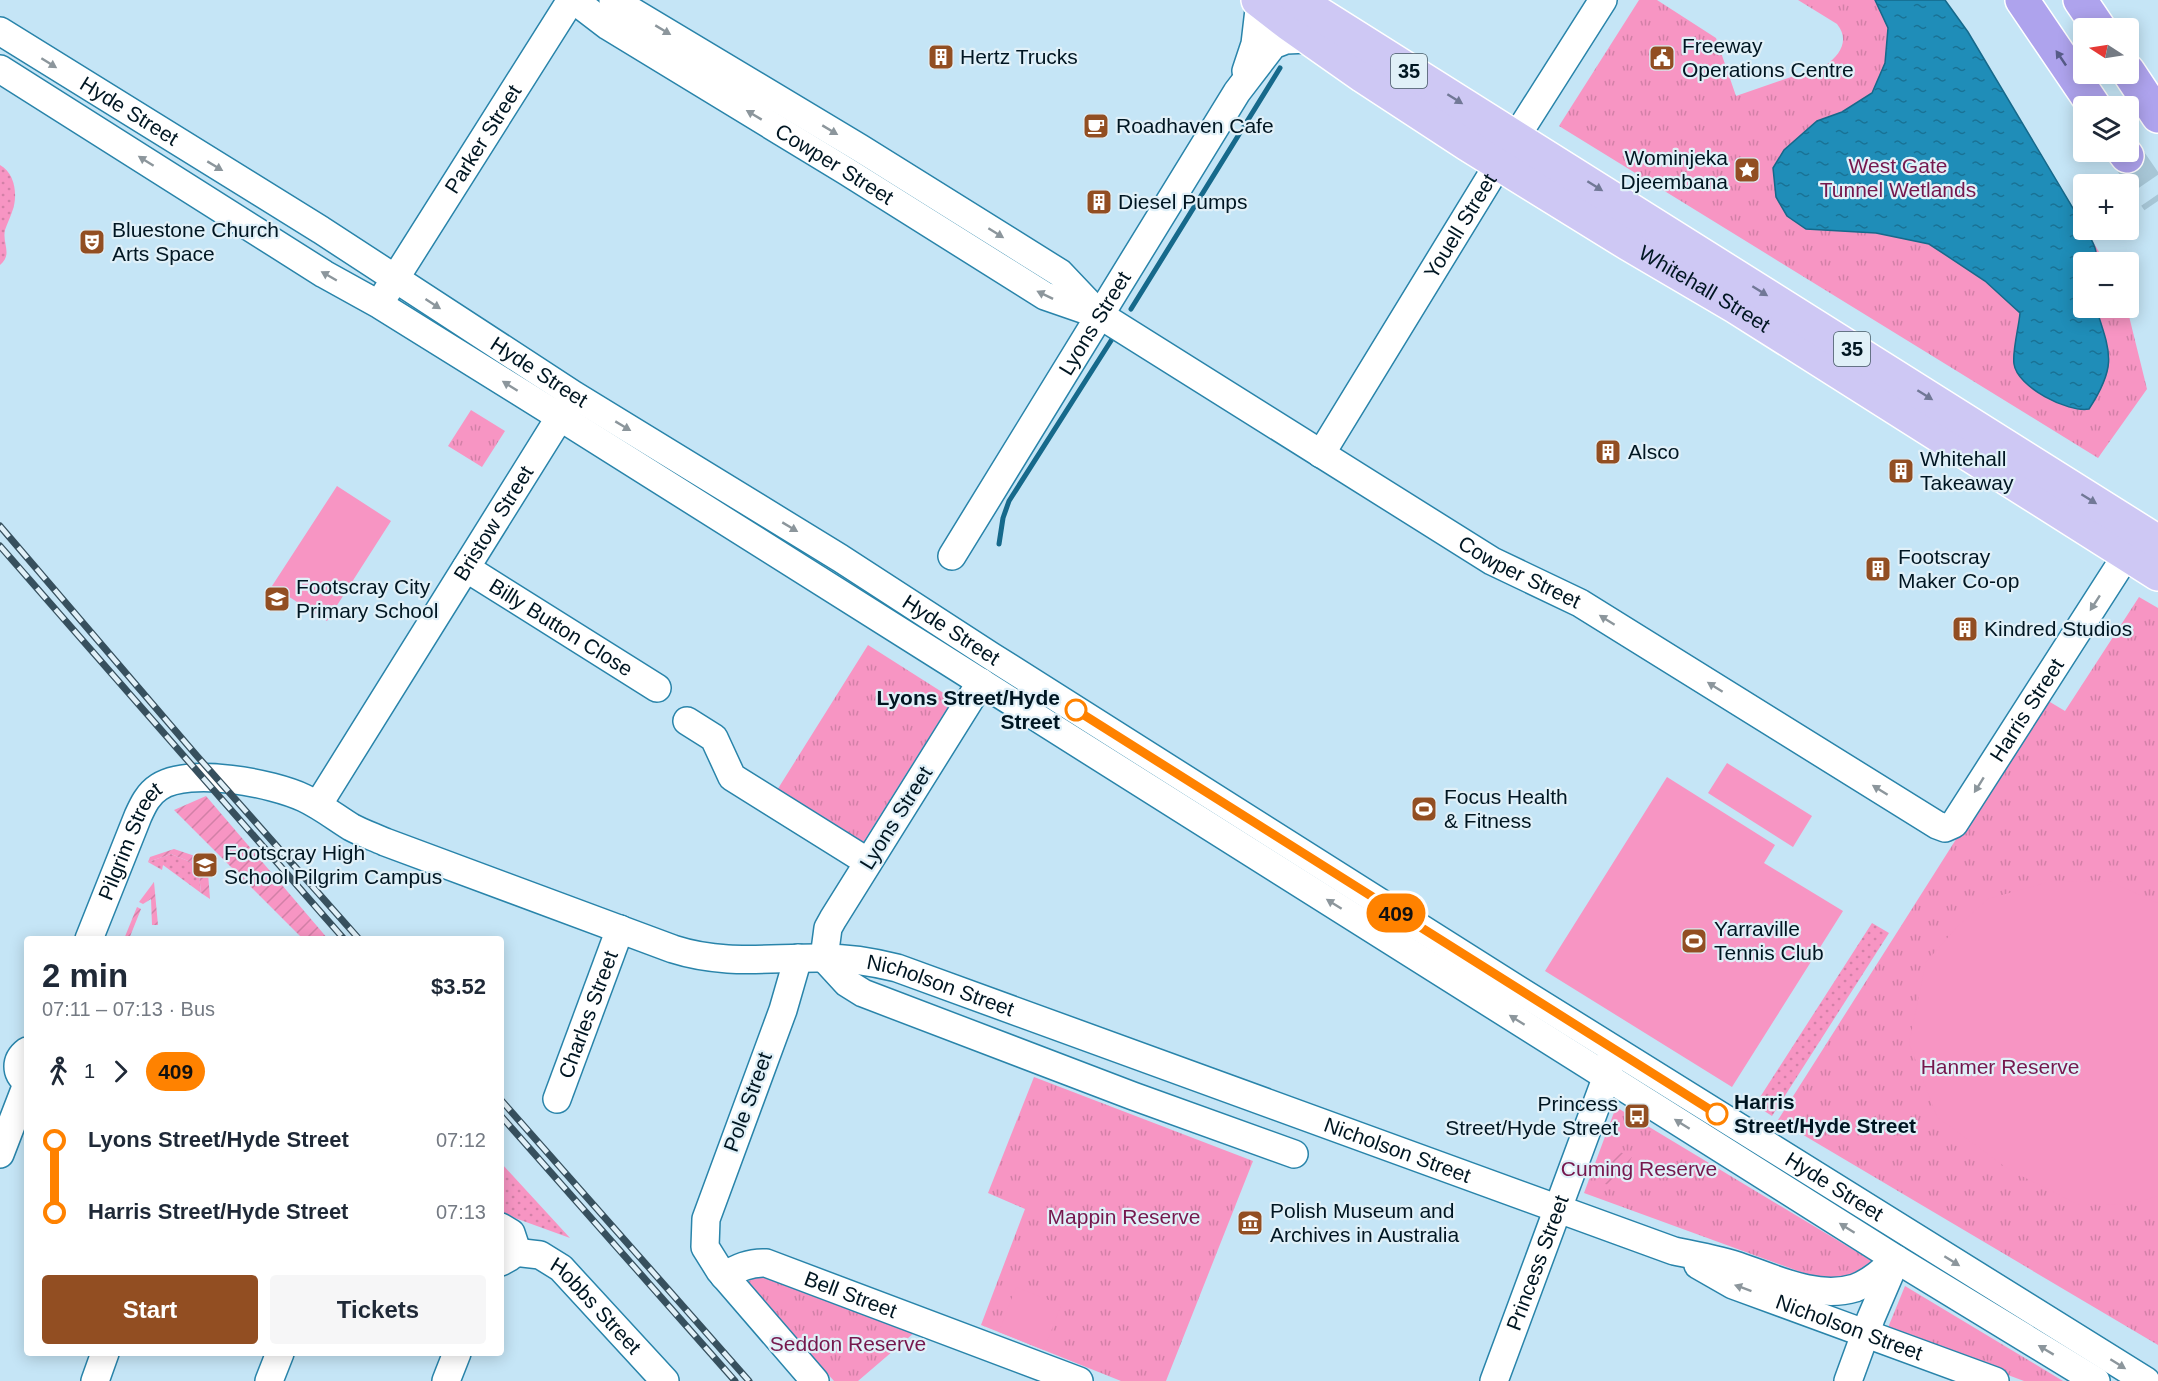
<!DOCTYPE html>
<meta charset="utf-8">
<style>
body{margin:0;font-family:Arial,sans-serif;background:#f6f6f7;color:#1f2937;height:100vh;display:flex;flex-direction:column;font-size:22px;white-space:nowrap}
*{box-sizing:border-box;margin:0}
p{font-size:20px;color:#747a83}
.icon{flex:none;width:33px;height:33px;fill:none;stroke:currentColor;stroke-width:2;stroke-linecap:round;stroke-linejoin:round}
.map{position:relative;flex:1;overflow:hidden}
.sheet{position:absolute;left:24px;top:936px;width:480px;height:420px;display:flex;flex-direction:column;background:#fff;border-radius:6px;box-shadow:0 3px 15px #0003}
.sheet>*{flex:none}
.badge{padding:0 12px;border-radius:20px;font-size:21px;line-height:39px}
.needle{width:39px;rotate:282deg}
.controls{position:absolute;left:2073px;top:18px;display:grid;gap:12px}
.controls a{display:grid;place-items:center;width:66px;height:66px;border-radius:6px;background:#fff;box-shadow:0 3px 15px #0003;font-size:30px}
.map>.badge{position:absolute;translate:-50% -50%;box-shadow:0 0 0 3px #fff}
.legs{display:flex;align-items:center;gap:9px;height:66px;padding:0 18px;font-size:20px}
.legs p{margin-inline-start:auto}
.overview{display:flex;align-items:center;justify-content:space-between;height:102px;padding:0 18px}
h1{font-size:33px;font-weight:800;line-height:45px}
.primary-button{display:flex;gap:12px;margin-top:auto;padding:12px 18px}
.primary-button a{flex:1;height:69px;border-radius:6px;background:#924e22;color:#fff;font-size:24px;font-weight:800;line-height:69px;text-align:center}
.primary-button a+a{background:#f6f6f7;color:#1f2937}
ul{padding:0 18px;list-style:none}
li{display:flex;align-items:center;gap:21px;height:72px;font-size:22px}
li i{display:grid;place-items:center;width:9px;height:100%;margin:0 8px;background:currentColor}
li i::after{content:'';width:15px;height:15px;margin:-8px;border:4px solid;border-radius:50%;background:#fff}
li p{margin-inline-start:auto}
li:first-child i{background:linear-gradient(#0000 50%,currentColor 0)}
li:last-child i{background:linear-gradient(currentColor 50%,#0000 0)}
.map>svg:first-child{display:block}
</style>
<div class="map">
<svg width="2158" height="1381" viewBox="0 0 2158 1381">
<defs>
<pattern id="grass-dots" width="8" height="8" patternUnits="userSpaceOnUse" patternTransform="scale(1.5)"><rect width="8" height="8" fill="#f795c3"/><path d="M2 2h.1M6 6h.1" fill="none" stroke="#d280a7" stroke-width="1.8" stroke-linecap="round"/></pattern>
<pattern id="park-tufts" width="24" height="20" patternUnits="userSpaceOnUse" patternTransform="scale(1.5)"><rect width="24" height="20" fill="#f795c3"/><path d="M3 7l-1-3M5 7V3M7 7l1-3M15 17l-1-3M17 17v-4M19 17l1-3" fill="none" stroke="#d280a7"/></pattern>
<pattern id="garden-furrows" width="10" height="10" patternUnits="userSpaceOnUse" patternTransform="scale(1.5)"><rect width="10" height="10" fill="#f795c3"/><path d="M-1 1l2-2M0 10L10 0M9 11l2-2" fill="none" stroke="#d280a7"/></pattern>
<pattern id="water-ripples" width="26" height="14" patternUnits="userSpaceOnUse" patternTransform="scale(1.5)"><rect width="26" height="14" fill="#1f8db8"/><path d="M2 4q2-2 4 0t4 0M15 11q2-2 4 0t4 0" fill="none" stroke="#197295"/></pattern>
</defs>
<rect width="100%" height="100%" fill="#c5e5f6"/>
<path fill="url(#grass-dots)" d="M0,165C16,174 18,197 12,212C10,218 7,224 5,230C2,244 13,254 0,265Z
M171,854L198,865L201,893L163,865L162,870L148,862Z
M1872,923L1889,933L1772,1116L1755,1105Z
M502,1164L570,1238L501,1213Z"/>
<path fill="url(#park-tufts)" d="M1639,0H1657L1716,38L1736,96L1826,65C1840,55 1850,40 1837,24L1798,0H1945L1968,32L2083,225L2084,230H2086L2105,262H2084V308H2127L2147,389L2098,458L1559,126Z
M471,410L505,431L482,467L448,446Z
M2139,597L2158,608V1345L1778,1120L2045,699L2065,711Z
M868,645L953,699L859,849L774,795Z
M1034,1077L1253,1161L1166,1381H1121L981,1325L1025,1209L988,1193Z
M1616,1107L1872,1261L1854,1273L1831,1283L1584,1193Z
M756,1274H766L914,1333L858,1381H834L749,1285V1281Z
M1905,1286L2063,1381H2024L1887,1330Z"/>
<path fill="url(#garden-furrows)" d="M206,796L328,939H303L174,810Z
M174,849L207,860L210,899L201,893L198,865L171,854L148,862L150,857Z
M154,882L158,925H152L151,899L143,904L139,902Z
M137,907L141,909L129,939H124Z
M1615,1150L1632,1157L1615,1187L1602,1183Z"/>
<path fill="#f795c3" d="M337,486L391,521L327,621L272,586Z
M1727,763L1812,816L1793,847L1708,793Z
M1667,777L1775,845L1764,863L1843,911L1732,1087L1545,971Z
M2109,881L2158,903V1196L2129,1205L2077,1204L2008,1169L1937,1117L1909,1043L1926,962L1958,926L1988,899L2048,882Z
M1016,1287L1061,1305L1044,1350L999,1332Z"/>
<path fill="url(#water-ripples)" stroke="#16698b" stroke-width="1.5" d="M1875,0H1945L1968,32L2083,225L2084,230H2086C2091,238 2099,253 2096,262H2084V308H2096C2111,354 2117,366 2089,409C2068,413 2017,387 2014,364C2012,352 2019,326 2020,313L1985,281L1929,244L1876,233L1806,229L1787,216L1776,197L1773,168L1784,150L1817,121L1842,112L1872,93L1885,63L1888,28Z"/>
<g fill="none" stroke-linecap="round" stroke-linejoin="round">
<path stroke="#16698b" stroke-width="5" d="M1131,309L1280,68
M999,544L1003,518L1009,501L1114,336"/>
<path stroke="#a7c6d6" stroke-width="33" stroke-dasharray="33 16" stroke-linecap="butt" d="M2127,156L2158,201"/>
<g stroke="#2984aa" stroke-width="30">
<g id="minor">
<path id="s1" d="M574,0L608,26L846,171L1045,296L1100,315L1492,561L1580,603L1937,825L1945,828L1954,824L2127,554"/>
<path d="M613,0L860,148L1060,273L1097,312"/>
<path id="s2" d="M0,31L321,230L574,395L840,558L991,656L1501,979L2146,1381"/>
<path d="M0,69L324,274L380,305L560,417L1896,1259L2096,1381"/>
<path d="M1246,71L1255,44L1260,1"/>
<path d="M1516,137L1603,0"/>
<path id="s3" d="M386,293L571,0"/>
<path id="s4" d="M1321,454L1499,163"/>
<path id="s5" d="M952,556L1237,92L1273,45L1286,40L1309,39"/>
<path id="s6" d="M466,568L657,688"/>
<path d="M981,682L833,919L828,928L824,958L847,983L863,993L1133,1096L1294,1154"/>
<path d="M687,721L714,738L732,777L868,862"/>
<path id="s7" d="M318,805L568,404"/>
<path id="s8" d="M89,939L138,816C143,805 148,794 159,787C190,767 272,783 304,798C321,806 335,817 351,827C362,833 374,837 385,842L673,949C726,966 771,957 824,958C849,958 873,962 897,968L1674,1251C1695,1255 1717,1259 1738,1266C1774,1278 1816,1300 1855,1288C1871,1282 1884,1270 1896,1259"/>
<path d="M798,958L783,1010L706,1219L705,1247L720,1271L815,1381"/>
<path d="M27,1051C15,1060 15,1073 27,1082"/>
<path id="s9" d="M557,1099L620,929"/>
<path d="M0,1154L27,1084"/>
<path d="M501,1227L511,1233L515,1245L510,1257L501,1262"/>
<path id="s10" d="M514,1252L540,1255L561,1268L665,1381"/>
<path id="s11" d="M1698,1265L1733,1285L1995,1381"/>
<path id="s12" d="M724,1276C737,1268 750,1262 766,1263L1079,1381"/>
<path d="M95,1381L105,1353"/>
<path d="M269,1381L280,1353"/>
<path d="M446,1381L457,1353"/>
<path id="s13" d="M1494,1381L1607,1076L1611,1059"/>
<path d="M1848,1381L1871,1318L1895,1262"/>
</g>
</g>
<g stroke="#fff" stroke-width="36">
<g id="major">
<path id="s14" d="M1258,0L1289,24L1363,76L1467,144L1627,243L1736,307L2158,574"/>
<path d="M1297,0L2158,542"/>
</g>
</g>
<g stroke="#fff" stroke-width="36">
<path id="highway" d="M2022,0L2094,106
M2080,0L2099,28
M2128,71L2158,116
M2124,152L2127,156"/>
</g>
<use href="#minor" stroke="#fff" stroke-width="27"/>
<use href="#major" stroke="#cec8f4" stroke-width="33"/>
<use href="#highway" stroke="#aea3ed" stroke-width="33"/>
<g stroke="#37505e" stroke-width="7">
<path id="rail" d="M0,526L197,756L359,939
M0,546L344,939
M501,1100L749,1381
M501,1116L735,1381"/>
</g>
<use href="#rail" stroke="#e0f0f8" stroke-width="4.5" stroke-dasharray="14" stroke-linecap="butt"/>
</g>
<defs><path id="oneway-solid" d="M-6-.8H1V-3.2L6.5 0L1 3.2V.8H-6Z" transform="scale(1.5)"/></defs>
<g fill="#8c969c">
<use href="#oneway-solid" transform="translate(663 30) rotate(31)"/>
<use href="#oneway-solid" transform="translate(49 63) rotate(32)"/>
<use href="#oneway-solid" transform="translate(754 115) rotate(-149)"/>
<use href="#oneway-solid" transform="translate(830 130) rotate(31)"/>
<use href="#oneway-solid" transform="translate(146 161) rotate(-148)"/>
<use href="#oneway-solid" transform="translate(215 166) rotate(31)"/>
<use href="#oneway-solid" transform="translate(996 233) rotate(32)"/>
<use href="#oneway-solid" transform="translate(329 276) rotate(-150)"/>
<use href="#oneway-solid" transform="translate(1045 295) rotate(-154)"/>
<use href="#oneway-solid" transform="translate(433 304) rotate(33)"/>
<use href="#oneway-solid" transform="translate(510 386) rotate(-148)"/>
<use href="#oneway-solid" transform="translate(623 426) rotate(31)"/>
<use href="#oneway-solid" transform="translate(790 527) rotate(31)"/>
<use href="#oneway-solid" transform="translate(2095 603) rotate(123)"/>
<use href="#oneway-solid" transform="translate(1607 620) rotate(-148)"/>
<use href="#oneway-solid" transform="translate(1715 687) rotate(-148)"/>
<use href="#oneway-solid" transform="translate(1979 785) rotate(122)"/>
<use href="#oneway-solid" transform="translate(1880 790) rotate(-148)"/>
<use href="#oneway-solid" transform="translate(1334 904) rotate(-148)"/>
<use href="#oneway-solid" transform="translate(1517 1020) rotate(-148)"/>
<use href="#oneway-solid" transform="translate(1682 1124) rotate(-148)"/>
<use href="#oneway-solid" transform="translate(1847 1228) rotate(-148)"/>
<use href="#oneway-solid" transform="translate(1952 1261) rotate(32)"/>
<use href="#oneway-solid" transform="translate(1743 1288) rotate(-160)"/>
<use href="#oneway-solid" transform="translate(2046 1350) rotate(-149)"/>
<use href="#oneway-solid" transform="translate(2118 1364) rotate(32)"/>
</g>
<use fill="#575c88" href="#oneway-solid" transform="translate(2061 58) rotate(-124)"/>
<g fill="#717896">
<use href="#oneway-solid" transform="translate(1455 99) rotate(32)"/>
<use href="#oneway-solid" transform="translate(1595 186) rotate(32)"/>
<use href="#oneway-solid" transform="translate(1760 291) rotate(32)"/>
<use href="#oneway-solid" transform="translate(1925 395) rotate(32)"/>
<use href="#oneway-solid" transform="translate(2089 499) rotate(32)"/>
</g>
<g fill="none" stroke-linecap="round" stroke-linejoin="round">
<g stroke="#fff" stroke-width="14">
<path id="line-1" d="M1076,710L1717,1114"/>
</g>
<use href="#line-1" stroke="#ff8200" stroke-width="9"/>
</g>
<defs>
<g id="building-square" transform="scale(1.35)"><rect x="-9" y="-9" width="18" height="18" rx="4" fill="#924e22" stroke="#e0f0f8"/><path d="M-4-6H4V6H1V3H-1V6H-4ZM-2.5-4.3h1.7v1.8h-1.7ZM.8-4.3h1.7v1.8H.8ZM-2.5-1h1.7V.8h-1.7ZM.8-1h1.7V.8H.8Z" fill="#fff"/></g>
<g id="civic-square" transform="scale(1.35)"><rect x="-9" y="-9" width="18" height="18" rx="4" fill="#924e22" stroke="#e0f0f8"/><path d="M-.6-6.5H3V-4.5H.6V-3L4-1V1h2V6H-6V1h2V-1L-.6-3ZM-1.2 2.5V6h2.4V2.5Z" fill="#fff"/></g>
<g id="cafe-square" transform="scale(1.35)"><rect x="-9" y="-9" width="18" height="18" rx="4" fill="#924e22" stroke="#e0f0f8"/><path d="M-5.5-4.5H6V0H3Q3 3.5 0 3.5H-2.5Q-5.5 3.5-5.5 0ZM3-3.2v2h1.7v-2ZM-6 4.5H4V6H-6Z" fill="#fff"/></g>
<g id="sight-square" transform="scale(1.35)"><rect x="-9" y="-9" width="18" height="18" rx="4" fill="#924e22" stroke="#e0f0f8"/><path d="M0-6L1.8-2.2L6-1.7L2.9 1.2L3.7 5.4L0 3.3L-3.7 5.4L-2.9 1.2L-6-1.7L-1.8-2.2Z" fill="#fff"/></g>
<g id="theatre-square" transform="scale(1.35)"><rect x="-9" y="-9" width="18" height="18" rx="4" fill="#924e22" stroke="#e0f0f8"/><path d="M-5-5.5Q0-4 5-5.5V0Q5 5 0 6Q-5 5-5 0ZM-3.3-2.5H-1v1.5H-3.3ZM1-2.5H3.3v1.5H1ZM-2.8 1Q0 5.5 2.8 1Z" fill="#fff"/></g>
<g id="school-square" transform="scale(1.35)"><rect x="-9" y="-9" width="18" height="18" rx="4" fill="#924e22" stroke="#e0f0f8"/><path d="M0-5L7-2L0 1L-7-2ZM-4 1L0 2.5L4 1V4Q0 6-4 4Z" fill="#fff"/></g>
<g id="stadium-square" transform="scale(1.35)"><rect x="-9" y="-9" width="18" height="18" rx="4" fill="#924e22" stroke="#e0f0f8"/><path d="M0-5a6.5 5 0 1 0 0 10a6.5 5 0 1 0 0-10ZM-3.5-1.8h7v3.6h-7Z" fill="#fff"/></g>
<g id="bus-square" transform="scale(1.35)"><rect x="-9" y="-9" width="18" height="18" rx="4" fill="#924e22" stroke="#e0f0f8"/><path d="M-5-6H5V4H4V6H2V4H-2V6H-4V4H-5ZM-3.5-4V0h7V-4ZM-3.5 1.2v1.5H-2V1.2ZM2 1.2v1.5H3.5V1.2Z" fill="#fff"/></g>
<g id="museum-square" transform="scale(1.35)"><rect x="-9" y="-9" width="18" height="18" rx="4" fill="#924e22" stroke="#e0f0f8"/><path d="M0-6L6-3V-2H-6V-3ZM-5-1h2V3h-2ZM-1-1h2V3h-2ZM3-1h2V3H3ZM-6 4H6V6H-6Z" fill="#fff"/></g>
</defs>
<g fill-rule="evenodd">
<use href="#building-square" x="941" y="57"/>
<use href="#civic-square" x="1662" y="58"/>
<use href="#cafe-square" x="1096" y="126"/>
<use href="#sight-square" x="1747" y="170"/>
<use href="#building-square" x="1099" y="202"/>
<use href="#theatre-square" x="92" y="242"/>
<use href="#building-square" x="1608" y="452"/>
<use href="#building-square" x="1901" y="471"/>
<use href="#building-square" x="1878" y="569"/>
<use href="#school-square" x="277" y="599"/>
<use href="#building-square" x="1965" y="629"/>
<use href="#stadium-square" x="1424" y="809"/>
<use href="#school-square" x="205" y="865"/>
<use href="#stadium-square" x="1694" y="941"/>
<use href="#bus-square" x="1637" y="1116"/>
<use href="#museum-square" x="1250" y="1223"/>
</g>
<g fill="#fff" stroke="#ff8200" stroke-width="3">
<circle cx="1076" cy="710" r="10"/>
<circle cx="1717" cy="1114" r="10"/>
</g>
<g text-anchor="middle" stroke-width="4.5" stroke-linejoin="round" paint-order="stroke">
<g fill="#e0f0f8" stroke="#435762" stroke-width="1.5">
<rect x="1391" y="54" width="36" height="34" rx="4.5"/>
<rect x="1834" y="332" width="36" height="34" rx="4.5"/>
</g>
<g font-size="20" font-weight="bold" fill="#001622">
<text x="1409" y="78">35</text>
<text x="1852" y="356">35</text>
</g>
<g font-size="21" fill="#001622" stroke="#e0f0f8" text-anchor="start">
<text x="1682" y="53">Freeway<tspan x="1682" dy="24">Operations Centre</tspan></text>
<text x="960" y="64">Hertz Trucks</text>
<text x="1116" y="133">Roadhaven Cafe</text>
<text x="1728" y="165" text-anchor="end">Wominjeka<tspan x="1728" dy="24">Djeembana</tspan></text>
<text x="1118" y="209">Diesel Pumps</text>
<text x="112" y="237">Bluestone Church<tspan x="112" dy="24">Arts Space</tspan></text>
<text x="1628" y="459">Alsco</text>
<text x="1920" y="466">Whitehall<tspan x="1920" dy="24">Takeaway</tspan></text>
<text x="1898" y="564">Footscray<tspan x="1898" dy="24">Maker Co-op</tspan></text>
<text x="296" y="594">Footscray City<tspan x="296" dy="24">Primary School</tspan></text>
<text x="1984" y="636">Kindred Studios</text>
<text x="1444" y="804">Focus Health<tspan x="1444" dy="24">&amp; Fitness</tspan></text>
<text x="224" y="860">Footscray High<tspan x="224" dy="24">School Pilgrim Campus</tspan></text>
<text x="1714" y="936">Yarraville<tspan x="1714" dy="24">Tennis Club</tspan></text>
<text x="1618" y="1111" text-anchor="end">Princess<tspan x="1618" dy="24">Street/Hyde Street</tspan></text>
<text x="1270" y="1218">Polish Museum and<tspan x="1270" dy="24">Archives in Australia</tspan></text>
</g>
<g font-size="21" fill="#001622" stroke="#e0f0f8">
<text dy="7" stroke="none"><textPath href="#s2" startOffset="152">Hyde Street</textPath></text>
<text dy="7" stroke="none"><textPath href="#s3" startOffset="182">Parker Street</textPath></text>
<text dy="7" stroke="none"><textPath href="#s1" startOffset="308">Cowper Street</textPath></text>
<text dy="7" stroke="none"><textPath href="#s4" startOffset="267">Youell Street</textPath></text>
<text dy="7" stroke="none"><textPath href="#s14" startOffset="532">Whitehall Street</textPath></text>
<text dy="7" stroke="none"><textPath href="#s5" startOffset="273">Lyons Street</textPath></text>
<text dy="7" stroke="none"><textPath href="#s2" startOffset="638">Hyde Street</textPath></text>
<text dy="7" stroke="none"><textPath href="#s7" startOffset="332">Bristow Street</textPath></text>
<text dy="7" stroke="none"><textPath href="#s1" startOffset="1107">Cowper Street</textPath></text>
<text dy="7" stroke="none"><textPath href="#s6" startOffset="112">Billy Button Close</textPath></text>
<text dy="7" stroke="none"><textPath href="#s2" startOffset="1124">Hyde Street</textPath></text>
<text dy="7" stroke="none"><textPath href="#s1" startOffset="1749">Harris Street</textPath></text>
<text transform="translate(896 818) rotate(-58)" y="7">Lyons Street</text>
<text dy="7" stroke="none"><textPath href="#s8" startOffset="106">Pilgrim Street</textPath></text>
<text dy="7" stroke="none"><textPath href="#s8" startOffset="990">Nicholson Street</textPath></text>
<text dy="7" stroke="none"><textPath href="#s9" startOffset="90">Charles Street</textPath></text>
<text transform="translate(748 1102) rotate(-70)" y="7">Pole Street</text>
<text dy="7" stroke="none"><textPath href="#s8" startOffset="1476">Nicholson Street</textPath></text>
<text dy="7" stroke="none"><textPath href="#s2" startOffset="2168">Hyde Street</textPath></text>
<text dy="7" stroke="none"><textPath href="#s13" startOffset="126">Princess Street</textPath></text>
<text dy="7" stroke="none"><textPath href="#s12" startOffset="135">Bell Street</textPath></text>
<text dy="7" stroke="none"><textPath href="#s10" startOffset="102">Hobbs Street</textPath></text>
<text dy="7" stroke="none"><textPath href="#s11" startOffset="164">Nicholson Street</textPath></text>
</g>
<g font-size="21" fill="#75174d" stroke="#e0f0f8">
<text x="1898" y="173">West Gate<tspan x="1898" dy="24">Tunnel Wetlands</tspan></text>
<text x="2000" y="1074">Hanmer Reserve</text>
<text x="1639" y="1176">Cuming Reserve</text>
<text x="1124" y="1224">Mappin Reserve</text>
<text x="848" y="1351">Seddon Reserve</text>
</g>
<g font-size="21" font-weight="bold" fill="#001622" stroke="#e0f0f8" text-anchor="end">
<text x="1060" y="705">Lyons Street/Hyde<tspan x="1060" dy="24">Street</tspan></text>
<text x="1734" y="1109" text-anchor="start">Harris<tspan x="1734" dy="24">Street/Hyde Street</tspan></text>
</g>
</g>
</svg>
<div class="controls">
<a><svg class="needle" viewBox="-14 -14 28 28"><path d="M0-13l5 13h-10z" fill="#e53935"/><path d="M0 13l5-13h-10z" fill="#747a83"/></svg></a>
<a><svg class="icon" aria-label="layers" viewBox="0 0 24 24"><path d="M12 4l9 5-9 5-9-5zM3 14l9 5 9-5"/></svg></a>
<a>+</a>
<a>−</a>
</div>
<b class="badge" style="left:1396px;top:913px;background:#ff8200;color:#111">409</b>
<section class="sheet">
<div class="overview"><div><h1>2 min</h1><p>07:11 – 07:13 · Bus</p></div><b>$3.52</b></div>
<div class="legs"><svg class="icon" aria-label="walk" viewBox="0 0 24 24"><circle cx="13" cy="4" r="2"/><path d="M13 8l-2 6 4 7M11 14l-3 7M7 12l3-4h3l4 4"/></svg>1<svg class="icon" aria-label="forward" viewBox="0 0 24 24"><path d="M9 5l7 7-7 7"/></svg><b class="badge" style="background:#ff8200;color:#111">409</b></div>
<ul>
<li><i style="color:#ff8200"></i><b>Lyons Street/Hyde Street</b><p>07:12</p></li>
<li><i style="color:#ff8200"></i><b>Harris Street/Hyde Street</b><p>07:13</p></li>
</ul>
<div class="primary-button"><a>Start</a><a>Tickets</a></div>
</section>
</div>
